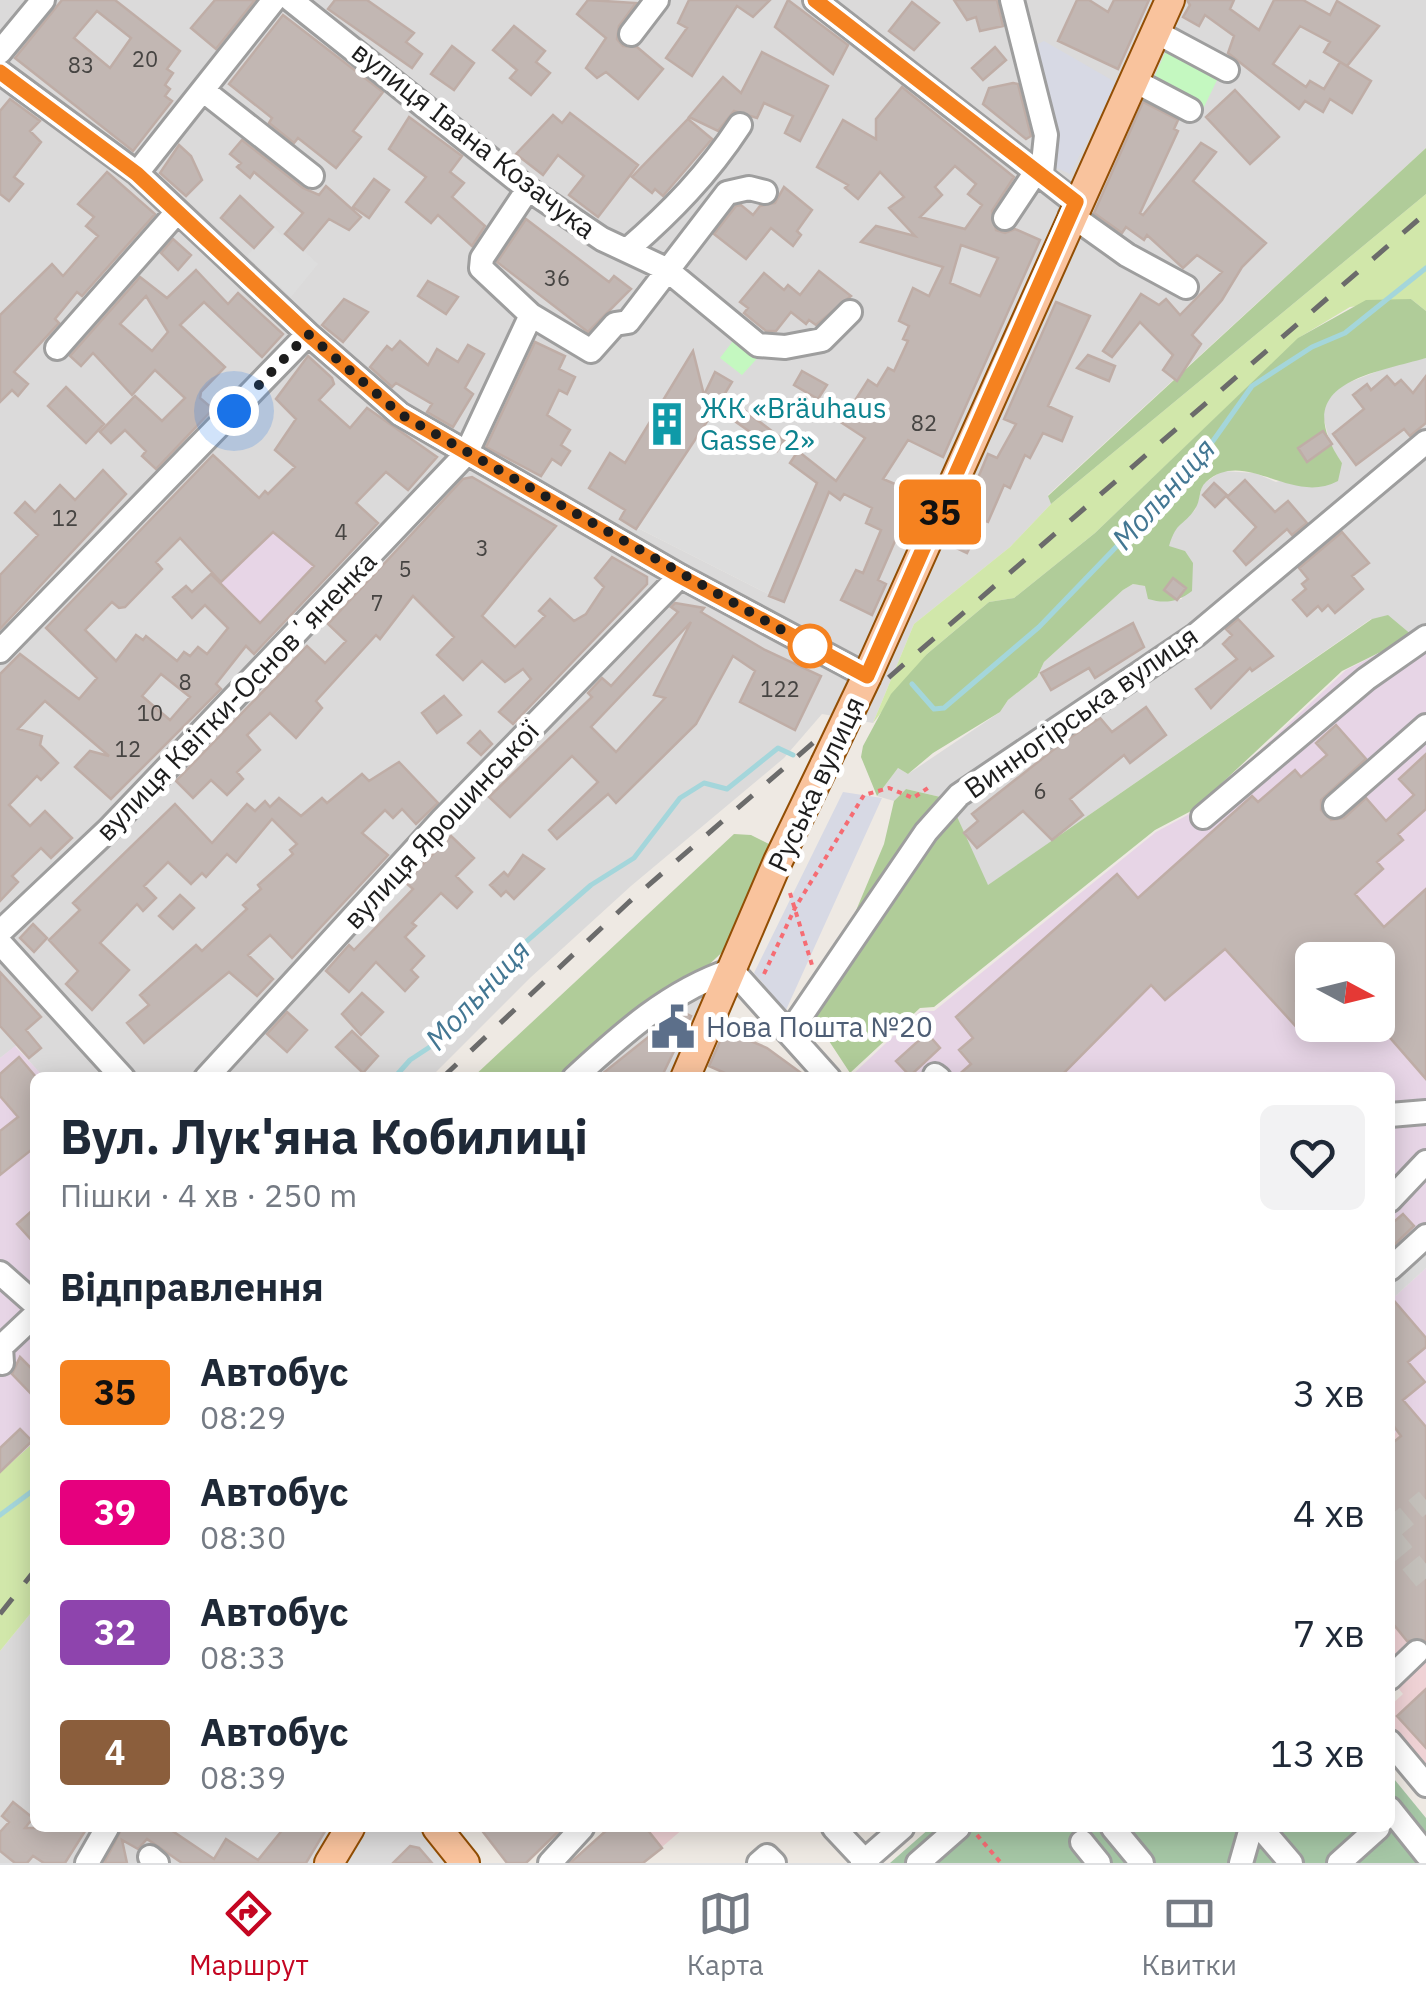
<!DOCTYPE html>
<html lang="uk">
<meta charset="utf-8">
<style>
body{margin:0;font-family:"IBM Plex Sans",sans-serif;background:#f2f2f3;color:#1f2937;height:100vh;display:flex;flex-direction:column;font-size:38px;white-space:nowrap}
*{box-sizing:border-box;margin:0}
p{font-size:32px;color:#747a83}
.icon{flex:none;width:55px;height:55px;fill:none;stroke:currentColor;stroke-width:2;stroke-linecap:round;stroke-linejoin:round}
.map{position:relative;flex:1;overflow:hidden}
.side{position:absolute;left:30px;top:1072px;width:1365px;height:760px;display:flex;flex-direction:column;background:#fff;border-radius:15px;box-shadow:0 5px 25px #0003}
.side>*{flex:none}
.badge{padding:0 20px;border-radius:8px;font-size:35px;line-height:65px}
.needle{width:65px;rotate:97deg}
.fabs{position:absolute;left:1295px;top:942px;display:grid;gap:20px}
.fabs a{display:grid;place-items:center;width:100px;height:100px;border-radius:15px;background:#fff;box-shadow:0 5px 25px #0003;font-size:50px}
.you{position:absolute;width:50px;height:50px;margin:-25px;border:8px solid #fff;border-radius:50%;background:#1a73e8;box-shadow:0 0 0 15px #1a73e833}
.map>.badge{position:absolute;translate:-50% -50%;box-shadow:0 0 0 5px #fff}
h2{padding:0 30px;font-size:38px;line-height:90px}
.round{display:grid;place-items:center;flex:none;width:105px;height:105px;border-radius:15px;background:#f2f2f3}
.summary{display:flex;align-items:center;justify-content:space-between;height:170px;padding:0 30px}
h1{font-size:48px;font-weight:700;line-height:75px}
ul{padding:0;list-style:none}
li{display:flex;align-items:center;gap:30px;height:120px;padding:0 30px}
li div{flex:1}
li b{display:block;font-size:38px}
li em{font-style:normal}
li .badge{min-width:110px;font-weight:700;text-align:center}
.tabs{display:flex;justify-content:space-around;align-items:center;height:140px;border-top:2px solid #e0e1e3;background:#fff;font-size:28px;color:#747a83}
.tabs a{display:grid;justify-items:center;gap:5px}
.tabs .current{color:#c40622}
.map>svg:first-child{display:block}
</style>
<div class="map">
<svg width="1426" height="1863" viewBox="0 0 1426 1863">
<rect width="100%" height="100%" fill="#eee9e3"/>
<path fill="#dbdada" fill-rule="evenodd" d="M0,0H1426V148L1048,495L1051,504L1010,547L914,624L873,723L822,714L784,758L631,886L530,978L431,1077L44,1078L16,1046L0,1058ZM707,390L725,395L834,480L784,602L620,519L651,481ZM274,513L333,571L254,654L193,592Z
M1426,358V626L1413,636L1371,619L987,886L949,799L906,789L894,801L877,796L898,768L908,774L1000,712L1008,700L1037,677L1044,662L1123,590L1133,584L1146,586L1173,600L1182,599L1168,546L1175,525L1195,510L1203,484L1222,471L1255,473L1276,482L1342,463L1331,447L1322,412L1328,397L1345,384L1401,362Z
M731,971L684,1077L575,1078Z
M35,1608V1828H428L456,1863H0V1651Z"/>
<path fill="#efd2d5" d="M1416,1416L1426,1427V1764L1390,1724V1706L1403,1694L1390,1678V1437Z
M646,1828H684L662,1847Z"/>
<path fill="#e7d5e6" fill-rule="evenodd" d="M274,512L333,571L254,654L192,593Z
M1426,629V1235L1390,1267V1078L852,1075L920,1011H934L1156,832L1195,811L1346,670ZM1312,960H1378V1025H1312Z
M15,1046L44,1077L35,1078V1445L0,1473V1058Z
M1426,1268V1427L1416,1416L1394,1434L1390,1430V1301Z"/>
<path fill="#d1e7aa" d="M1426,194V311L1411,299L1350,307L1300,337L1095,533L1014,598L989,602L927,654L873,723L914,624L1010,547L1051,504Z
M33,1443L35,1608L0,1651V1473Z"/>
<path fill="#b0cc99" d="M1426,148V194L1051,504L1048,496Z
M1411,299L1426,311V358C1366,375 1289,384 1342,463L1338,481C1291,506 1245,447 1206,482C1198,489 1201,501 1195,509C1183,527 1177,520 1169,546L1185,551L1193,563L1192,591C1178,602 1165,604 1148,599L1145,586L1133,584L1123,590L1044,662L1037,677L1008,700L1000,712L933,753L908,774L898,768L877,796L861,757L863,746L891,694L927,654L989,602L1014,598L1095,533L1298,338L1366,300Z
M1388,615L1413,636L1342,671L1193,810L1155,830L934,1007L920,1008L850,1073L812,1015L884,844L894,801L906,789L949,799L988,885L1372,619Z
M734,834L751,835L769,844L732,943L698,975L565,1077L472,1078Z"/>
<path fill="#a5c6a5" d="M1390,1774L1426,1818V1863H890L930,1828H1390Z"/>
<path fill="#c4f8c0" d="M1169,44L1220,74L1203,109L1153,80Z
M736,337L763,352L742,375L720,358Z"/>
<path fill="#ddd" d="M273,227L283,237L289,229L298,237L294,242L318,264L291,297L247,256Z
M707,390L724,395L834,479L784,602L620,519L623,508L651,480Z
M1426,1237V1268L1390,1301V1270Z"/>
<path fill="#d7d9e4" d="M1044,41L1117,83L1070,174L1050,165L1029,48Z
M843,792L882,798L786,1010L754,973Z"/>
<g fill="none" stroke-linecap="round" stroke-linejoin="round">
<path stroke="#a4d6db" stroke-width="5" d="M912,684L934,709L944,708L1039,627L1198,462L1252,386L1312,347L1345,333L1426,268
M394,1078L410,1060L445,1037L504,961L591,885L634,858L680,798L704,783L727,789L778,748L793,755
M0,1515L35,1489"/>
</g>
<path fill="#c2b7b3" stroke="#bfada6" stroke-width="2.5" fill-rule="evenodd" d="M62,0H115L180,51L167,69L173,73L165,85L170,89L165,96L172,101L133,151L15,58ZM97,11L131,38L110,68L74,38Z
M215,0H255L216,49L191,28Z
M335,0H367L414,33L406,42L422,54L412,68L328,9Z
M588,0L636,3L619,26L617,39L623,46L637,47L663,69L638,99L606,72L597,78L586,68L606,38L577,14Z
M689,0H770L753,17L737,6L692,76L666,58L687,28L678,23Z
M788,0L848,45L833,74L775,27Z
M954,0H997L1003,26L980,31L976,17L967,20Z
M1077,0H1089L1108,12L1114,0H1149L1118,69L1058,41Z
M1187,0H1234L1230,9L1259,30L1274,0H1303L1330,15L1337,1L1379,26L1347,66L1324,52L1330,42L1300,26L1273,64L1306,87L1310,81L1324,89L1340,62L1371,81L1352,113L1330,99L1323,112L1305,101L1299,109L1228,53L1234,36L1205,15L1199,26L1183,17L1190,5Z
M912,2L939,23L914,50L889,31Z
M283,15L383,92L353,131L361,137L336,168L298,138L294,143L269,123L272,118L229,84Z
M514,26L545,51L536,62L550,73L531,95L510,78L517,70L493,50Z
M452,46L474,63L454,90L431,74Z
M995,47L1006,60L983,80L972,68Z
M762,52L828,86L800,141L785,133L793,116L764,103L757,118L734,111L718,131L689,117L723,77L741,93Z
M1013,83L1018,84L1031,136L1026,139L983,104L989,88Z
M902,87L1014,177L992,211L996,230L1005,233L1015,229L1040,240L943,457L908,440L883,479L916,493L878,580L886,584L872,615L841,600L856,570L863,573L881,530L866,523L872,508L844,494L840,500L829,492L784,602L769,596L817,483L790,463L798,451L836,481L865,438L830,415L838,402L849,410L868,380L877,386L888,368L894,371L908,341L903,339L909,326L899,321L913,288L929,296L943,267L861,242L876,226L915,236L889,208L904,197L880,172L858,199L845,188L848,185L817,167L843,120L876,139V119ZM955,166L976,184L968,194L982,205L965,229L920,217L942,195L935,187ZM961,245L998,258L980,296L950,283Z
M1235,90L1279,137L1250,164L1206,117Z
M10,99L40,121L30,131L41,142L14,177L23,184L9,201L0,194V111Z
M1143,102L1178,120L1174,129L1178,131L1140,213L1143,215L1201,143L1216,152L1193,181L1266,243L1242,267L1222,300L1192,335L1201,344L1177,381L1163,370L1173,355L1140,322L1112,357L1103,351L1141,294L1159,305L1166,299L1180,315L1222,272L1197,255L1183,268L1147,235L1144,240L1126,227L1122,233L1094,213Z
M570,113L638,165L598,217L569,195L584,176L558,155L543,175L516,154L553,115L562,123Z
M409,117L462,156L450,172L464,183L452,197L485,226L472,246L438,215L431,223L406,202L426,177L389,149Z
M688,119L712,139L663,196L655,189L652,193L632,177Z
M242,140L303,188L319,195L326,186L361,217L349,230L329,219L303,250L285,234L303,213L254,172L250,178L237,167L241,163L230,154Z
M179,145L191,156L202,180L186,196L160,173Z
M107,172L155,214L82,296L77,292L55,319L59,323L14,372L28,384L18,396L12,390L0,402V315L52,264L63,276L98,236L86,226L94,217L78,204Z
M374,179L389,190L369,218L353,207Z
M784,187L812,210L797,231L801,235L793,246L771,228L746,259L714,234L736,206L741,205L753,215L760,206L775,203Z
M240,196L273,227L254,248L221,218Z
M526,219L609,282L614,276L631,289L588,332L497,262Z
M173,239L191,255L178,270L161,253Z
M196,270L228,304L238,293L283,334L262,357L204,302L180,325L225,367L201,392L200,398L213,409L156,469L142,456L146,451L125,430L111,443L100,432L135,396L162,421L185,398L155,370L132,395L93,353L81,366L70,356L140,277L167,298ZM146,296L168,332L152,351L120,324Z
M819,271L851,296L816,325L809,320L806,324L791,312L776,331H766L744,313L748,308L740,302L764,273L784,290L788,285L800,295Z
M428,281L458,297L446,314L418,296Z
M344,299L368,312L343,342L322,325Z
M1056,302L1090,316L1048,406L1072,417L1062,441L1043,433L1030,458L1025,455L1010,488L1004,485L988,522L983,520L967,553L954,547L977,494L972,492L988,454L997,458L1016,424L1004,419Z
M400,341L428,365L437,349L458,362L468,345L484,354L465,388L473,394L453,427L427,412L432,404L396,383L392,387L370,367L387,346L392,350Z
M535,342L565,356L559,369L575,377L567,394L559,390L547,415L570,430L561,445L570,451L561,465L552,459L541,476L486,447Z
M693,351L704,395L715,372L732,382L724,395L785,441L777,451L716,408L636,529L620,519L625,510L589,488L610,453L625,463Z
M1088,355L1115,366L1109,381L1077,368Z
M308,356L332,378L334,384L319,400L350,428L367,408L437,457L408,490L386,472L356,503L378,523L254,654L246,646L216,684L221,689L111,799L75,767L90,751L109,756L45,701L18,729L42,736L40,745L58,763L41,780L37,776L9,805L30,826L45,811L72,838L51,858L41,848L12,876L18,882L0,901V674L20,654L79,699L97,678L46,628L213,455L259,498L265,491L268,494L295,467L275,450L296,419L276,399ZM273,532L314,566L260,623L211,574L192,592L186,586L173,597L192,618L205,605L228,628L207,654L198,647L190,656L184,652L177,661L146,636L143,640L136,635L116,661L85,630L112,602L119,608L125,607L162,569L156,562L180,538L221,582ZM161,674L190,697L170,720L142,696Z
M802,371L827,385L818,399L794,385Z
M1387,376L1395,385L1401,380L1413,393L1426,376V423L1410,436L1404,429L1356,465L1333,434L1364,409L1353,395L1367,384L1371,390Z
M66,387L104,424L86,443L48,406Z
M1323,431L1332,444L1307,462L1298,448Z
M103,470L126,494L0,629V575L38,535L15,513L25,502L35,512L60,485L75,500Z
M472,477L556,526L482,616L515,647L545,616L539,611L550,599L574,621L586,614L604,587L595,578L612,557L647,577V584L513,724L499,712L531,679L523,669L505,682L482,661L463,680L437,655L454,637L413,596L380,639L376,635L316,701L322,708L296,738L270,713L247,735L260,750L237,772L243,779L227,795L211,780L193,798L176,781L307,646L325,663L346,641L328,624L463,479Z
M1245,480L1275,512L1288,501L1307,523L1292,535L1287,529L1246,565L1234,551L1256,527L1227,497Z
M1214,483L1227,495L1215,507L1203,495Z
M1342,532L1369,563L1352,576L1363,589L1335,613L1328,605L1322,611L1318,606L1307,616L1293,600L1306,589L1302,584L1308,579L1299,568Z
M1173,578L1186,588L1177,600L1164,590Z
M675,603L704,608L701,612L765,650L821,676L795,730L740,702L755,671L733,656L696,724L616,803L608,794L557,839L549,830L598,782L572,756L510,817L489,797L592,697L588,693L602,678L611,686L678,612L671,607ZM691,622L654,695L665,698L616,752L591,727Z
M1238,619L1273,656L1252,671L1250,668L1211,708L1196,689L1237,659L1223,644L1232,635L1226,629Z
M1133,623L1144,647L1095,678L1089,668L1051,690L1041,673Z
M444,696L461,715L437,733L422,713Z
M1146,707L1166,735L1130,763L1124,755L1070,799L1083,815L1052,840L1023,811L977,848L964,833L978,821L972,814L1062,743L1100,718L1112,732Z
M1336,725L1366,759L1321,800V810L1331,820L1344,818L1366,798L1386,821L1414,795L1399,779L1426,754V809L1398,834L1403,840L1377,862L1383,869L1355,894L1384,927L1426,889V1079L1378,1024V960H1312V986L1296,1001L1312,1018L1301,1032L1225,949L1165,1000L1151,985L1059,1078H955L971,1064L959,1050L973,1038L956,1017L1117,874L1138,898L1252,796L1258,802L1295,770L1301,777L1327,755L1316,743Z
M480,731L492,744L481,755L468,743Z
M399,762L438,803L416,824L402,809L393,818L385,810L362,833L388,855L292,958L270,935L248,955L273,979L257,996L229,972L144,1043L127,1023L149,1005L140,995L196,945L202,951L247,909L243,905L261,889L258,885L293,854L290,850L297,844L272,819L236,862L227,854L206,877L202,873L191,884L168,862L144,886L156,898L143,911L137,904L100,943L129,970L92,1010L66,984L78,971L49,940L80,910L73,903L175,804L212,843L247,804L255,811L265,801L270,807L279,798L301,816L322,798L327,803L362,774L369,781Z
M451,836L474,858L456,876L472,892L457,908L441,893L412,923L416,926L405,937L424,956L411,970L418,977L405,991L376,962L349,992L326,971L349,945L354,950L413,889L405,882Z
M523,855L544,869L514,899L506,891L501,896L490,885L504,872L508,876Z
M180,895L194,908L173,929L159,916Z
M33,924L47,938L34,952L20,938Z
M0,972L41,1017L26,1030L41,1048L29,1058L0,1026Z
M362,993L383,1012L361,1035L342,1014Z
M681,1011L691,1016L661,1078H597Z
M287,1012L307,1030L287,1052L267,1034Z
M725,1030L767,1048L808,1078H736L709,1066Z
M352,1031L378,1056L363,1073L336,1047Z
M927,1033L940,1048L910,1076L896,1061Z
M19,1057L35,1076V1147L0,1175V1131L18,1117L0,1096V1074Z
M35,1208V1244L17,1224Z
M1403,1214L1414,1226L1390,1249V1225Z
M1390,1296L1426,1338V1347L1408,1362L1425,1382L1403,1400L1426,1427V1640L1407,1641L1390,1620V1445L1401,1436L1390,1421Z
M20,1357L35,1372V1398L12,1374Z
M20,1429L32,1441L0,1472V1448Z
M1426,1689V1748L1397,1716Z
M13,1802L33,1818L25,1828H87L65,1863H44L33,1856L27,1863H15L0,1851V1832L9,1822L2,1816Z
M122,1828H168L214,1859L226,1839L258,1860L284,1828H327L306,1863H182L147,1839L138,1849L122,1840L127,1863H104Z
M480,1828H562L526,1863H507Z
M609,1828H646L662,1848L643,1863H570Z
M410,1846L419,1848L432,1863H393Z"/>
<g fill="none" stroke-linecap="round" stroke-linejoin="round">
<path stroke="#c4c0bb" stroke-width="22" stroke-dasharray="22 11" stroke-linecap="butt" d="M1390,1530L1426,1500
M1390,1537L1426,1581"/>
<g stroke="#9e9e9e" stroke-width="28">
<path id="minor" d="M291,0L528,189L602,239L666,269L758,345L785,347L822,340L850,312
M815,0L1076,203
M1012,0L1046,135L1042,173
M1156,32L1227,70
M631,34L657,0
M0,52L43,0
M0,72L137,173L308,334L400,414L680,576L867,676
M1133,80L1190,110
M204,91L312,176
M137,173L274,0
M1071,215L1127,255L1186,287
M1005,218L1037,170
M627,250C671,212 708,174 740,125
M531,315L591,351L615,324L628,322L727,193L749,188L765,192
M57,348L177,212
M0,651L308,334
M1335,806L1426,726
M1203,817L1366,679L1426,637
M0,932L109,829L466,454L531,315L481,268L482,258L528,189
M0,943L123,1078
M790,1032L926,832L959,795L1196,635L1426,442
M935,1075L939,1078
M206,1078L442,820L680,576
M574,1078C622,1034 669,991 732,970L829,1078
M1390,1115L1426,1112
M1390,1200L1426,1162
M1390,1269L1426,1236
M0,1273L35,1304
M2,1363L1,1347L35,1315
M1390,1678L1417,1652
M1390,1742L1426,1785
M1390,1809L1426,1854
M834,1828L865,1861
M1113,1828L1142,1863
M1261,1828L1291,1863
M1082,1842L1099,1863
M150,1857L157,1863
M87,1863L107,1828
M550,1863L582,1828
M759,1863L767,1856L774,1863
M862,1863L902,1828
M918,1863L958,1828
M1241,1863L1251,1828
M1339,1863L1378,1828"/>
</g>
<g stroke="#924e04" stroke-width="32">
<path id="major" d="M867,676L1170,0
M685,1078L778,861L825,764
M437,1828L465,1863
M329,1863L350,1828"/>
</g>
<path stroke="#f66c73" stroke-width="4" stroke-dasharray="5 5" stroke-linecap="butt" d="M790,893L812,965
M764,974L795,908L864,795L889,788L913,798L928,788
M977,1835L1001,1863"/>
<use href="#minor" stroke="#fff" stroke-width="22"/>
<use href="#major" stroke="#f9c39d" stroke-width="28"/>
<path stroke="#6b6b6b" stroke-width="5" stroke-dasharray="20 20" stroke-linecap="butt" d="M442,1078L629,902L1426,213
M0,1614L35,1570"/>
<g stroke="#924e04" stroke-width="32" stroke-linecap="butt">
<path id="major-bridge" d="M825,764L867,676"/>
</g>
<use href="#major-bridge" stroke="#f9c39d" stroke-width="28"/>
</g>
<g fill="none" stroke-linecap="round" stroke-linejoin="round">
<g stroke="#fff" stroke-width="22">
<path id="line" d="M0,72L137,174L308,334L400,414L680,576L867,676L1076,202L815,0"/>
</g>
<use href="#line" stroke="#f58220" stroke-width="15"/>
<path stroke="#1d1d1d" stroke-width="10" stroke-dasharray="0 18" d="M234,411L308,334L400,414L810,646"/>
</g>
<defs>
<g id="building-bare" transform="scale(3.45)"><path d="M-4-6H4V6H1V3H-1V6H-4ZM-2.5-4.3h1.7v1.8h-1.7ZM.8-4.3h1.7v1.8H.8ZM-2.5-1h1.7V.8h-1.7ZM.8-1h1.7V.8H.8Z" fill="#0f9aa8" stroke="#fff" stroke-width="2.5" paint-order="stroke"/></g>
<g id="civic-bare" transform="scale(3.45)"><path d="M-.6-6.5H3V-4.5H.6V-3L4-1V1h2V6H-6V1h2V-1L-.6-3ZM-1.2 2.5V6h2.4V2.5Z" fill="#5c6f8a" stroke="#fff" stroke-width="2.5" paint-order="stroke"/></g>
</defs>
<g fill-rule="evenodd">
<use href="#building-bare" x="667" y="424"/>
<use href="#civic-bare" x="673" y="1027"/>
</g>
<circle fill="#fff" stroke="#f58220" stroke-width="5" cx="810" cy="646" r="20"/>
<g text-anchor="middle" stroke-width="10" stroke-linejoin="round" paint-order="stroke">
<g font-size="22" fill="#464442">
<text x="145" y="67">20</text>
<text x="81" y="73">83</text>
<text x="557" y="286">36</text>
<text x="924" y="431">82</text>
<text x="65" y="526">12</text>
<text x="341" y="540">4</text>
<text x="482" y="556">3</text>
<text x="405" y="577">5</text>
<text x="377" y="611">7</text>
<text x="185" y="690">8</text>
<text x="780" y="697">122</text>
<text x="150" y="721">10</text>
<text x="128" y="757">12</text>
<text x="1040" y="799">6</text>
</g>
<g font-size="28" fill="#1d1d1d" stroke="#fff">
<text transform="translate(474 140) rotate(38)" y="10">вулиця Івана Козачука</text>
<text transform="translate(236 696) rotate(-46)" y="10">вулиця Квітки-Основʼяненка</text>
<text transform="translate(1081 712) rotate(-35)" y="10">Винногірська вулиця</text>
<text transform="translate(816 784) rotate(-65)" y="10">Руська вулиця</text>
<text transform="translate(441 825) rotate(-47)" y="10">вулиця Ярошинської</text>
</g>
<g font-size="28" fill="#0d838f" stroke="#fff" text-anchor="start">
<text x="700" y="418">ЖК «Bräuhaus<tspan x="700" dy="32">Gasse 2»</tspan></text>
</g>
<g font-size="28" fill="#4e5e75" stroke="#fff" text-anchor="start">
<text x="706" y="1037">Нова Пошта №20</text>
</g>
<g font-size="30" font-style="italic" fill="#437793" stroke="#fff">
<text transform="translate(1164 494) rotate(-48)" y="10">Мольниця</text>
<text transform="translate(478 995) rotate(-47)" y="10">Мольниця</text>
</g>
</g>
</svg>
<div class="fabs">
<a><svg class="needle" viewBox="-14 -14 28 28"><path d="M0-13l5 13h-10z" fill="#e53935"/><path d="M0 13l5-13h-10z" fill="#747a83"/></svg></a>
</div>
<div class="you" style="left:234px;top:411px"></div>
<b class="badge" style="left:940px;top:512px;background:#f58220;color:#111">35</b>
<section class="side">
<div class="summary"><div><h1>Вул. Лук'яна Кобилиці</h1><p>Пішки · 4 хв · 250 m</p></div><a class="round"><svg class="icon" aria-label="heart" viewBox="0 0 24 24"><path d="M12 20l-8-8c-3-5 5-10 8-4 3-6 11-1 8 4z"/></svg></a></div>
<h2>Відправлення</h2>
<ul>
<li><span class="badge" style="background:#f58220;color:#111">35</span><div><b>Автобус</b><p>08:29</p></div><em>3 хв</em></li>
<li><span class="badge" style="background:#e6007e;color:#fff">39</span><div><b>Автобус</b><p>08:30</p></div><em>4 хв</em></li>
<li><span class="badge" style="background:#8e44ad;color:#fff">32</span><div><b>Автобус</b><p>08:33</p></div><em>7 хв</em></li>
<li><span class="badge" style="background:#8b5e3c;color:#fff">4</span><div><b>Автобус</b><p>08:39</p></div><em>13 хв</em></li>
</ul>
</section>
</div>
<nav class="tabs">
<a class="current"><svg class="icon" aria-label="directions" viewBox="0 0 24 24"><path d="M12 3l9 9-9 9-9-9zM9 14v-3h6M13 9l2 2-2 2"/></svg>Маршрут</a>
<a><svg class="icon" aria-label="map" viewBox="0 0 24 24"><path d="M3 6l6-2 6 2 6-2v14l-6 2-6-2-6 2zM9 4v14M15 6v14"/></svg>Карта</a>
<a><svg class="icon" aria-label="tickets" viewBox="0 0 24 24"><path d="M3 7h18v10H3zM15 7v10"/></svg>Квитки</a>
</nav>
